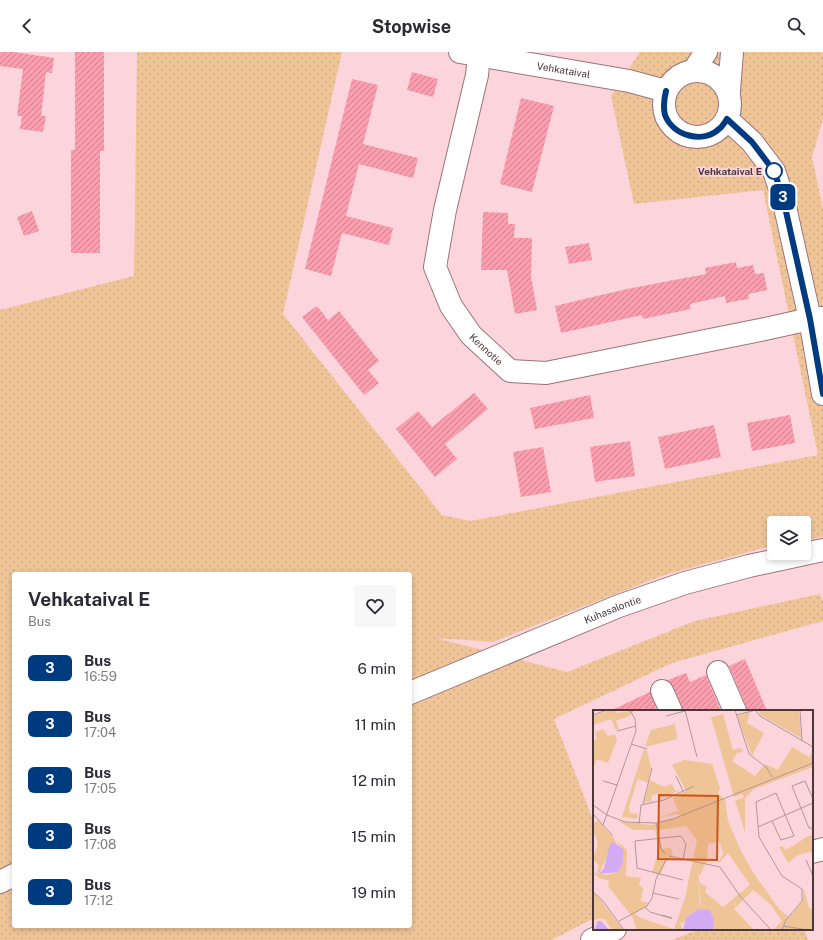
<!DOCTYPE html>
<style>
body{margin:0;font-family:"Public Sans",sans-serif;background:#f7f7f7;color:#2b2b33;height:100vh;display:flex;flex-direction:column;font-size:15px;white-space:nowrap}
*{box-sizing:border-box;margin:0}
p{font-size:13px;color:#7c7c81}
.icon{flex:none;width:22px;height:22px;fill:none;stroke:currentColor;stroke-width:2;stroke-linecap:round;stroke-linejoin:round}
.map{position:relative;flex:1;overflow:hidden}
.panel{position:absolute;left:12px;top:520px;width:400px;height:356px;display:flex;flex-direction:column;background:#fff;border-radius:4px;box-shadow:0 2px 6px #0003}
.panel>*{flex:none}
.badge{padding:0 8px;border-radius:6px;font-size:14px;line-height:26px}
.buttons{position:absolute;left:767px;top:464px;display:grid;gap:8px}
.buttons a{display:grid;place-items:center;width:44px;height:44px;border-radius:4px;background:#fff;box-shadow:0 2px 6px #0003;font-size:20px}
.map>.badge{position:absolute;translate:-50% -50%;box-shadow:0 0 0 2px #fff}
.round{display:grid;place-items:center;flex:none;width:42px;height:42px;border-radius:4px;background:#f7f7f7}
.summary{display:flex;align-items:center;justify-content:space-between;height:68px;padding:0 16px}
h1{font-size:19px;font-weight:700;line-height:30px}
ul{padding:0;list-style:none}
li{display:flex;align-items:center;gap:12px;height:56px;padding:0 16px}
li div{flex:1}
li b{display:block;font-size:15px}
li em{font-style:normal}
li .badge{min-width:44px;font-weight:700;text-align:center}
header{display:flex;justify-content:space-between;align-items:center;height:52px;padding:0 16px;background:#fff;font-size:18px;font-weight:700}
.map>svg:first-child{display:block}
</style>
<header><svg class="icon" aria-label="back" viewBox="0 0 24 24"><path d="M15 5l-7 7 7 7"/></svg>Stopwise<svg class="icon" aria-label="search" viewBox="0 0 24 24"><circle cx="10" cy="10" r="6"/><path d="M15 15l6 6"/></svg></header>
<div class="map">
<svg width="823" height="888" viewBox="0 0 823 888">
<defs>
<pattern id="grass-dots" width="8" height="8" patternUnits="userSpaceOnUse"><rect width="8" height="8" fill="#efc598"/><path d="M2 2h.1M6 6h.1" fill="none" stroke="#ceaa84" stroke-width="1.8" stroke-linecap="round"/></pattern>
<pattern id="building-hatch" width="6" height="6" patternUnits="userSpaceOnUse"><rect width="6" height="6" fill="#f99eae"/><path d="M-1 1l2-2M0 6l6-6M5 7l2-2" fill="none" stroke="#cc828f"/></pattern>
</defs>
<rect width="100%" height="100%" fill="#fbd5db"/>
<path fill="url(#grass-dots)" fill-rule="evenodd" d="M137,0H342L283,262L442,463L470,469L818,403L763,138L634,152L611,44L640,0H823V67L812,105L823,157V485L804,488V471H774V493L664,523L493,590L436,586L567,620L695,569L820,542L823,549V569L672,611L554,667L594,770V866L552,888H0V258L134,224ZM14,522H410V874H14Z
M700,877H804L808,888H672Z"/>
<path fill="url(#building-hatch)" d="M0,0H14L54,6L52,21L46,20L41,64H46L43,80L20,77L22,64H17L23,17L0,14Z
M75,0H104V99H100V201H71V98H75Z
M412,20L438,27L433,45L407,38Z
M352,27L378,33L363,92L418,106L413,126L359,112L346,164L393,176L389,193L342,181L331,224L305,217Z
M521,46L554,54L532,140L500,132Z
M32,159L39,179L24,184L17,165Z
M483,160L508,161V172H515L514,186H532L531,225L537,258L515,262L507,218H481Z
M589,191L592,208L569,212L565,195Z
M736,210L737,216L753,213L755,222L764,221L767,238L748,242L749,247L726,251L725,244L690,252L691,257L643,267L642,263L561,281L555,254L627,237L706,222L705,216Z
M317,254L328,268L339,259L379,309L368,318L379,331L364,343L302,265Z
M474,341L488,357L445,392L457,407L435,425L396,377L418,359L432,375Z
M590,343L594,366L535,377L530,356Z
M790,363L795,391L752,399L747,371Z
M714,373L721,405L665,417L658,385Z
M630,389L635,424L595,430L590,395Z
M543,395L551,440L521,445L513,400Z
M745,607L767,659H747L746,654L729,614Z
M686,621L690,630L706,623L721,659H683L682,654L673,634L668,628Z
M650,640L657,659H610Z"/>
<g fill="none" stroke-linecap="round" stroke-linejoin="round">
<g stroke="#9d7379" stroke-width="24">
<g id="minor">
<path id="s1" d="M460,0L629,29L666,39"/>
<path id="s2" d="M479,4L477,23L445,158L435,215L451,254L471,283L510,319L546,321L765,277L810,267L823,266"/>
<path d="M694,18L706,0"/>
<circle cx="697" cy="52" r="33"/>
<path d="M729,39L732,0"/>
<path d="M727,67L752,90L774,119L783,146L810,267L823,342"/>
<path d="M718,620L735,659"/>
<path d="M662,639L671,659"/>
<path d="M812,800L823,797"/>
<path d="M592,888L615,877"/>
</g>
</g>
<g stroke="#9d7379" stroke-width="24">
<g id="major">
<path id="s3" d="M410,641L619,554L685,531L749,514L823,498"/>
<path d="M0,830L14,823"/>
</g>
</g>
<use href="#minor" stroke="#fff" stroke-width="22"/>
<use href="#major" stroke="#fff" stroke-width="22"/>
</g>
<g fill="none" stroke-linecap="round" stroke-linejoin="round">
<g stroke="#fff" stroke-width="9">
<path id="line" d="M666,39C664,47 663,55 665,63C673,84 703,92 719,77C722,75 725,70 727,67L752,90L774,119L783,146L810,267L823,342"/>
</g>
<use href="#line" stroke="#003b80" stroke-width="6"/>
</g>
<circle fill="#fff" stroke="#003b80" stroke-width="2" cx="774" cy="119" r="8"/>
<g text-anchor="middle" stroke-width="3.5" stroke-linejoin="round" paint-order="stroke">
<g font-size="10" fill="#4a373a" stroke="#fbd5db">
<text dy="4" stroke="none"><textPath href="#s1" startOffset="105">Vehkataival</textPath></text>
<text dy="4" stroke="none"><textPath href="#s2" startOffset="314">Kennotie</textPath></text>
<text dy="4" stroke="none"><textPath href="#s3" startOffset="219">Kuhasalontie</textPath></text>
</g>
<g font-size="10" font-weight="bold" fill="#4a373a" stroke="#fbd5db" text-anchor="end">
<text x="762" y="123">Vehkataival E</text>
</g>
</g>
<g transform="translate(593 658)">
<rect width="220" height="220" fill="#fbd5db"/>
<path d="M166,0H206L208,28L166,4ZM91,50L119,54L127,78L125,83L132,90L135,111L147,139L161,164L187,200L196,207L189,220H180L189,211L177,194L160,180L143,197L142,192L135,198L130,197L157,175L135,143L124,155L130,143L126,131L115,134L114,151L106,167L104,156L107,194L117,200L100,202L89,214L87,213L83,220L81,219L92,188L104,130L93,116L66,120L69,139L78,138L80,146L73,152L67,165L59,162L66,141L62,120H40L25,111L58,115L90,106L84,104L65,108L85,101L80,88L93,81L79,55ZM48,58H58L55,73L45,69ZM57,70L71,77L79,74L82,81L88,80L68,88L66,83L58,86L59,91L51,93ZM0,182L3,184L30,220H19L12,209L0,208Z" fill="#efc598"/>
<path d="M17,0H22L24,3L41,0L38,5L23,11L26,19L23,20L18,9L0,15V6ZM157,2L154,13L171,23L159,46L144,6ZM130,4L140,40L148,38L150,42L144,43L139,51L162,66L172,54L185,60L199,37L216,47L220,41V57L161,79L152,88V122L142,91L151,87L149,84L141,87L118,7ZM82,14L84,29L52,37L58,20ZM10,19L15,26L22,24L24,30L15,53L4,49L0,59V31L4,29L2,22ZM51,39L54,41L58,58H48L36,97L37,103L45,104L44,109L29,107ZM5,110L17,125L8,127L0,123V114ZM217,125L220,127V147L218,142L205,145L195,153L186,137L189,136L193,140ZM23,130L34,140L33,166L48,168L46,175L50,178L48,191L56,193L42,204L48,208L83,220L87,213L90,220H44L40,208L15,176L16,171L6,168L0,162L12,165L25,162L30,152L31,142ZM104,161L107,173L114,177L112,182L130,197L135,198L141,191L143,197L141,199L161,220H120L119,203L108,194ZM211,179L216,198L220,200V220H189L194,210L209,192Z" fill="#efc598"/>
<path d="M7,198L12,204L11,207L1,210L0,199Z" fill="#efc598"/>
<path d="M17,122L23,132H21L6,164L4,162L6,156L0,149L5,134L2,124L8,127L10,125H17Z" fill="#efc598"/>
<path d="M21,132L31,140L30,152L25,162L6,164L11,158L17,134ZM105,199L117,200L121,209L120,220H90L93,208ZM4,211H8L16,220H2Z" fill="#d3abf5"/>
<path fill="none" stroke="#b4969b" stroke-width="1" d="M92,0L104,47M142,0L156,44L174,58L179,67M162,0L167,6L220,37M207,0L209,31M0,5L14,0M143,5L163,0M73,6L92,1M24,21L43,16M38,34L54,39M83,66L90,81M10,71L24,75M220,89L212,71L199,76L216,118H220M50,94L59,58M0,95L14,105L32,112L63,113L80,109L220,53M0,104L19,125M179,111L188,130L201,126L183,83L163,92L166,127L189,166L209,179M63,113L68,138L72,144M46,114L48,95L71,90L101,76M10,115L43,21L42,9L37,0M165,117L220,93M76,146L127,157L147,186L178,220M90,149L93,134L88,126L42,131L44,158L90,170M213,150L220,166M0,182L10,191L31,220M60,183L86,189M52,197L57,202L77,208H79L69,205M26,211L54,196L59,188L63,169L74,148M190,216L215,220M189,220L193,210L209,191V179"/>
<path fill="#d05413" fill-opacity="0.15" stroke="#d05413" stroke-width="2" d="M66,85L125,86L124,150L65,149Z"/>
<rect width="220" height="220" fill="none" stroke="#4a373a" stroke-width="2"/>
</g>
</svg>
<div class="buttons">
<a><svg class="icon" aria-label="layers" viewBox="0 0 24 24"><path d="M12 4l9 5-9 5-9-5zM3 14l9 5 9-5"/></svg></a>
</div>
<b class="badge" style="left:783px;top:145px;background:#003b80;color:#fff">3</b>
<section class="panel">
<div class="summary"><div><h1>Vehkataival E</h1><p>Bus</p></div><a class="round"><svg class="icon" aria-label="heart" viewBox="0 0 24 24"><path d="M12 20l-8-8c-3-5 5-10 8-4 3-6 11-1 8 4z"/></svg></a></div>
<ul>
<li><span class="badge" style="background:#003b80;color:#fff">3</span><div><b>Bus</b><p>16:59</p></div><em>6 min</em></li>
<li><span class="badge" style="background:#003b80;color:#fff">3</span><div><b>Bus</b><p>17:04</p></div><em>11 min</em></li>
<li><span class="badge" style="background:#003b80;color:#fff">3</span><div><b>Bus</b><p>17:05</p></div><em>12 min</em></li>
<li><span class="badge" style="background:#003b80;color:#fff">3</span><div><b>Bus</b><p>17:08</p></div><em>15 min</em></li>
<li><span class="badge" style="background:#003b80;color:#fff">3</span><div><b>Bus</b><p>17:12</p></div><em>19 min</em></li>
</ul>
</section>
</div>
